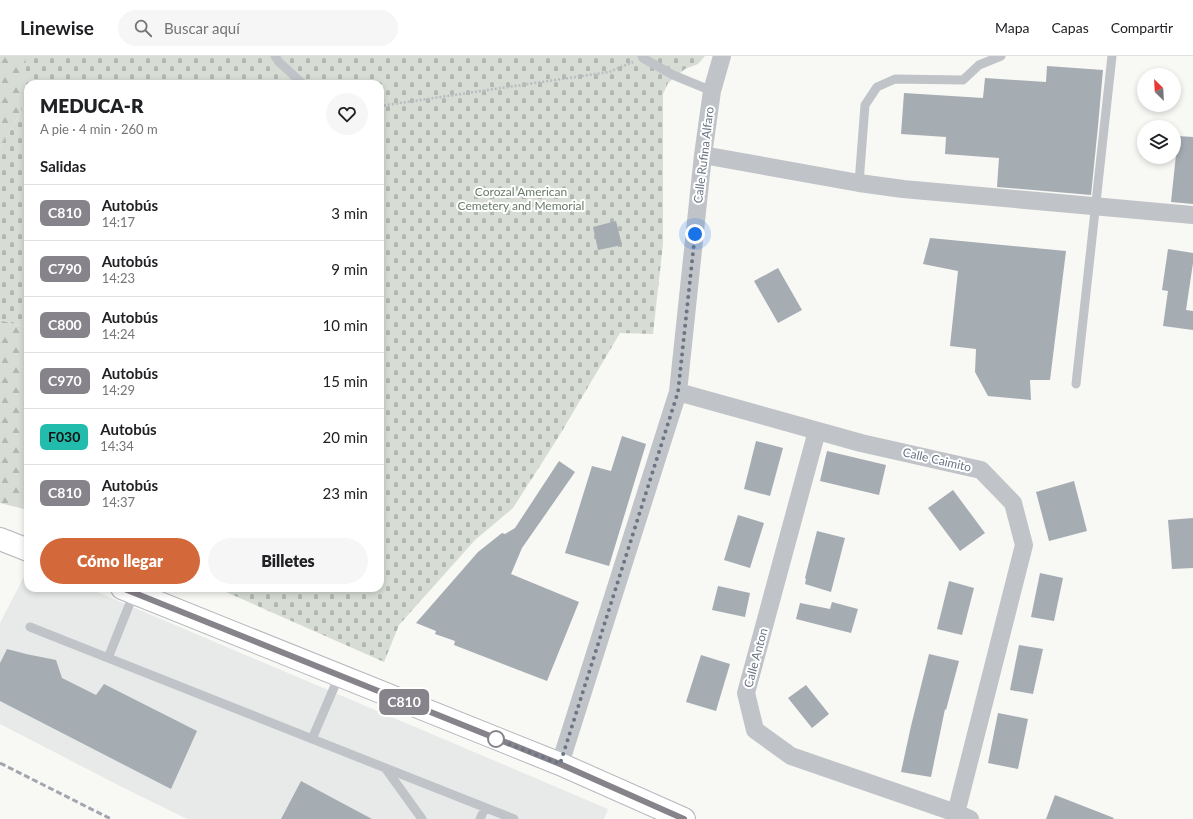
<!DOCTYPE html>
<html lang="es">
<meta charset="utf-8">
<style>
body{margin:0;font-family:Lato,sans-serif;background:#f6f6f6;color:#202124;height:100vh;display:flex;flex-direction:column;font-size:15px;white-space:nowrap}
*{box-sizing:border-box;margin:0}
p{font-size:13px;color:#757577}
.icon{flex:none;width:22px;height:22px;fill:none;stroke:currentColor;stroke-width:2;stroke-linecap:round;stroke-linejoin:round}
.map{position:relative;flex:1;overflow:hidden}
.details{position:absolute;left:24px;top:24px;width:360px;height:512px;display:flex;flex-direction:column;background:#fff;border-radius:12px;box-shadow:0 2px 6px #0003}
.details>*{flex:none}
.badge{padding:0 8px;border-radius:6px;font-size:14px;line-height:26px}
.needle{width:26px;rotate:336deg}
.controls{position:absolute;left:1137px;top:12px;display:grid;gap:8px}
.controls a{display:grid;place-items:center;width:44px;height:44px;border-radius:50%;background:#fff;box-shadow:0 2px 6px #0003;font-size:20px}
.you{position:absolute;width:20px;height:20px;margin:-10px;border:3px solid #fff;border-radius:50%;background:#1a73e8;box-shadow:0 0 0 6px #1a73e833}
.map>.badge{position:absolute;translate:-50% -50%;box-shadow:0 0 0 2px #fff}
h2{padding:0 16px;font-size:15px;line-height:36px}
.round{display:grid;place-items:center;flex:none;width:42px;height:42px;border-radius:21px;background:#f6f6f6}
.head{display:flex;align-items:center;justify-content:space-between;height:68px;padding:0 16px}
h1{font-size:19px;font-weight:800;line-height:30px}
.action{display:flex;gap:8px;margin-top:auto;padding:8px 16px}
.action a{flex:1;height:46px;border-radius:24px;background:#d3693a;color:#fff;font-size:16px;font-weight:800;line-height:46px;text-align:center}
.action a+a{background:#f6f6f6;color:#202124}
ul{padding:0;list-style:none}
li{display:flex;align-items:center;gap:12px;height:56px;padding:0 16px;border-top:1px solid #e0e0e0}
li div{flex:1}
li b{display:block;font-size:15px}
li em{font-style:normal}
li .badge{min-width:44px;font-weight:700;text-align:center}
header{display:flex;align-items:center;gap:24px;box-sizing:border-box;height:56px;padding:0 20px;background:#fff;border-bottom:1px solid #e0e0e0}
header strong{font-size:19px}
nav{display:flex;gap:22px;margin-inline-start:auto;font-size:14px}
.search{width:280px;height:36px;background:#f6f6f6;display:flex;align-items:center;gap:10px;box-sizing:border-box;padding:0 14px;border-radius:22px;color:#757577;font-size:15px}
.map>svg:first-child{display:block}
</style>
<header>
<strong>Linewise</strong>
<div class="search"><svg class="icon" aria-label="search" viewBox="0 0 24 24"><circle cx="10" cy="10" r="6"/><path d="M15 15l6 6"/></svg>Buscar aquí</div>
<nav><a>Mapa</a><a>Capas</a><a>Compartir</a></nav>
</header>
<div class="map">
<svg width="1193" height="763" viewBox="0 0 1193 763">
<defs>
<pattern id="forest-firs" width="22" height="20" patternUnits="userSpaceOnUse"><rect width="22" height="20" fill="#d7dcd5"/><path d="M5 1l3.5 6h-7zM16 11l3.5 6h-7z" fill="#b2b7b2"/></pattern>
<pattern id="cemetery-stones" width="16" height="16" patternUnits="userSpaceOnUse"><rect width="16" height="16" fill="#d7dcd5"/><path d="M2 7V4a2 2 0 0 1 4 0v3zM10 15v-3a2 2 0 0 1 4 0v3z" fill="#b2b7b2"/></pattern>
</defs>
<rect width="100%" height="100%" fill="#f8f8f5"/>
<path fill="#e8eae9" d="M28,513V532H88L608,753L604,763H187L120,730L0,668V567Z"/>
<path fill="url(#forest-firs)" d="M0,0H27L21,56L0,92Z
M0,264L28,272V454L0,447Z"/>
<path fill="url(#cemetery-stones)" d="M26,0H705L698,8L685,13L668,27L663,38V188L653,278L620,277L559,380L513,452L475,484L399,569L384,606L217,532H380V28H28V272L0,264V92L21,56Z"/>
<path fill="#a5acb2" d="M1047,10L1103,14L1098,70L1091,139L997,131L999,102L945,98L946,81L901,78L904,37L983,42L985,22L1046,26Z
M1178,80L1193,81V148L1171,146Z
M616,165L622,189L598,194L593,171Z
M930,182L1066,195L1050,324H1030L1031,344L988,340L975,316L976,293L950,290L958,215L923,208Z
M1168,193L1193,197V207L1186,254L1193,255V274L1163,270L1168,235L1162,234Z
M778,212L802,254L778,267L754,225Z
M622,380L646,388L609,510L565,497L592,410L611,415Z
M756,385L783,392L770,440L744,433Z
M827,395L886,409L879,439L820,425Z
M559,405L575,416L522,492L511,518L579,546L547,625L454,589L455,585L435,578L436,575L416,567L478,496L502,477L505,478L515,472Z
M1074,425L1087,475L1049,485L1036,436Z
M953,434L985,477L960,495L928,452Z
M738,459L764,467L750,512L724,504Z
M1193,462V512L1172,513L1168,464Z
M817,475L845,482L831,536L805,528L806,523L805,522Z
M1040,517L1063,522L1054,565L1031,561Z
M949,525L974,532L962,579L937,573Z
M718,530L750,537L745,561L712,554Z
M832,546L858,553L851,577L796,563L800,547L830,553Z
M1019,589L1043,593L1033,638L1010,634Z
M7,593L26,598L56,604L62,622L96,639L104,628L197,675L171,733L0,645V607Z
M929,598L959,605L946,654L945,653L931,721L901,716L911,670Z
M701,599L730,608L716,655L686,646Z
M806,629L829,658L812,672L788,642Z
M998,657L1028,663L1018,713L988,707Z
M301,725L372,763H281Z
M1055,739L1114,762L1113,763H1046Z"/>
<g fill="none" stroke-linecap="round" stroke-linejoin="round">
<g stroke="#b4b7bb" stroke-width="24">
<path id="primary" d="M0,483L28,494
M122,532L560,708L684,763"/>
</g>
<path stroke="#babcbf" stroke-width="2.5" stroke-dasharray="2 2" stroke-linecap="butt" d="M380,50L609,16L633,6"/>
<path stroke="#c0c3c7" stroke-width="9" d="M275,0L279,6L303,28
M642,0L643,2L673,19L712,35
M859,127L865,49L877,31L895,23L963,24L979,9L1001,0
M1076,328L1112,0
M30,571L514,763
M108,602L134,537
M312,683L339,620
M386,713L422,763
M480,763L485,752"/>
<path stroke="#c0c3c7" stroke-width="18" d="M703,99L859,127L903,133L1193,159
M678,336L861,387L981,414L1013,447L1024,489L956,757
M817,375L746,637L755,674L791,700L956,757L970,763
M560,708L678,336L703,99L712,35L722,0"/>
<use href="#primary" stroke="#fff" stroke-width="22"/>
<path stroke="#a2a7ad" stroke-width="3" stroke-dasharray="6 3" stroke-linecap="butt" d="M0,707L111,763"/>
</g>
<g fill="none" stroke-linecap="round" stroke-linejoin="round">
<g stroke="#fff" stroke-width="9">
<path id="line" d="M122,532L560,708L684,763"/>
</g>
<use href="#line" stroke="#87838a" stroke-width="6"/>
<path stroke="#6a7684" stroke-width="4" stroke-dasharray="0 7.2" d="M496,683L560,708L678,336L695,178"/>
</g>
<circle fill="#fff" stroke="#87838a" stroke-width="2" cx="496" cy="683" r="8"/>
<g text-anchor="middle" stroke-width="4" stroke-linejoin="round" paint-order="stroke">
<g font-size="12" fill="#6a7684" stroke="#fff">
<text transform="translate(704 99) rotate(-83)" y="4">Calle Rufina Alfaro</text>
<text transform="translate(937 404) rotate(13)" y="4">Calle Caimito</text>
<text transform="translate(756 602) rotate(-75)" y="4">Calle Anton</text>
</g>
<g font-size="12" fill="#6a7b68" stroke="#fff">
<text x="521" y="140">Corozal American<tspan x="521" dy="14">Cemetery and Memorial</tspan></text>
</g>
</g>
</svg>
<div class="controls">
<a><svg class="needle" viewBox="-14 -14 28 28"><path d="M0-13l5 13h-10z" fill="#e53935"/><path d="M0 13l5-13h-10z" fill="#757577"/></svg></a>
<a><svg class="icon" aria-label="layers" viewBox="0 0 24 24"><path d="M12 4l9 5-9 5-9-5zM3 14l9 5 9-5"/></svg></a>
</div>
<div class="you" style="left:695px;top:178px"></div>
<b class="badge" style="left:404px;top:646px;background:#87838a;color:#fff">C810</b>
<section class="details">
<div class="head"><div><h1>MEDUCA-R</h1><p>A pie · 4 min · 260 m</p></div><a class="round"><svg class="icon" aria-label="heart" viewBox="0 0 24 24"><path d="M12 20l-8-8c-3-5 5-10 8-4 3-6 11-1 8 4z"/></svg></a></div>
<h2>Salidas</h2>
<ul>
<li><span class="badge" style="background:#87838a;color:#fff">C810</span><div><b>Autobús</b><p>14:17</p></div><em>3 min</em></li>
<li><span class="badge" style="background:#87838a;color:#fff">C790</span><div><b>Autobús</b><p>14:23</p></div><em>9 min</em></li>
<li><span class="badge" style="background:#87838a;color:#fff">C800</span><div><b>Autobús</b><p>14:24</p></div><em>10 min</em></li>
<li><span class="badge" style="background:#87838a;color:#fff">C970</span><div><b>Autobús</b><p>14:29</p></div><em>15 min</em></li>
<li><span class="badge" style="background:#22bcac;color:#111">F030</span><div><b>Autobús</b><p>14:34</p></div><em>20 min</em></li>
<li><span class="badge" style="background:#87838a;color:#fff">C810</span><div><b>Autobús</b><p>14:37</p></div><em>23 min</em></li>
</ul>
<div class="action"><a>Cómo llegar</a><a>Billetes</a></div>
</section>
</div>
